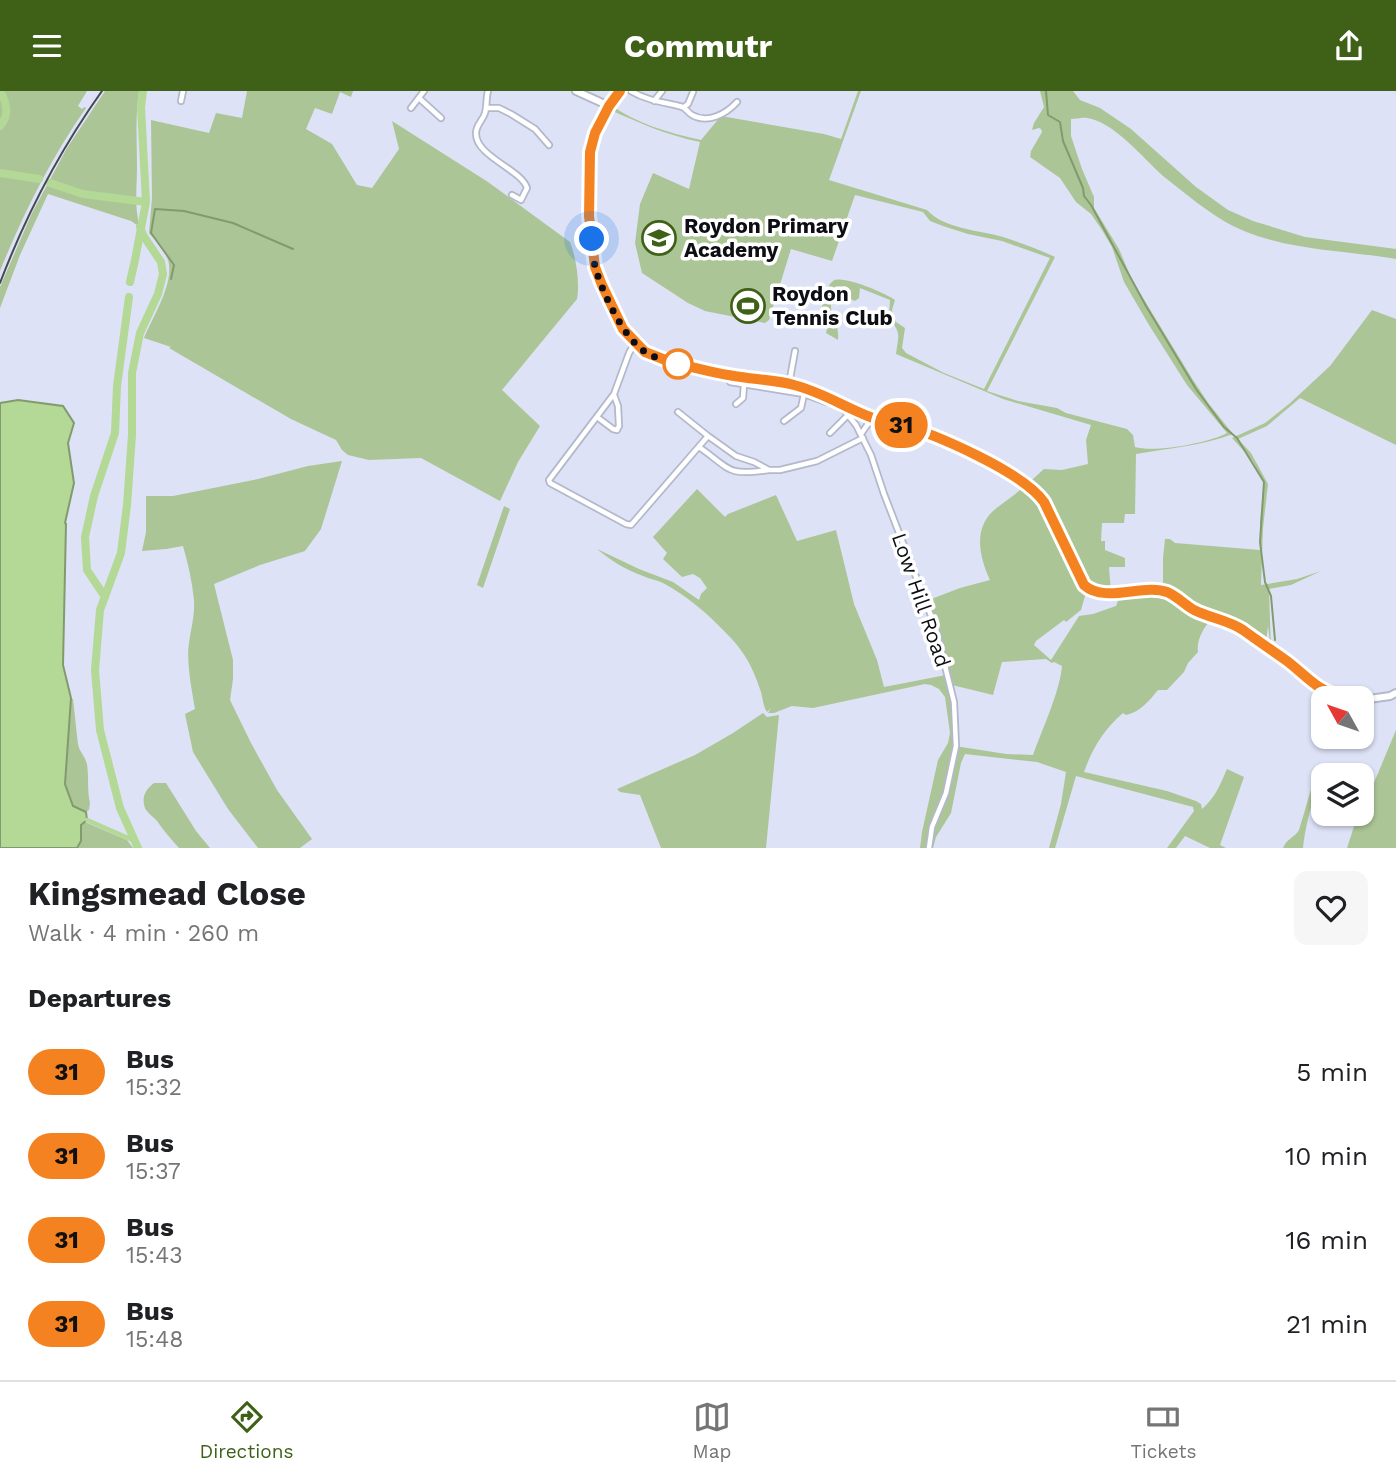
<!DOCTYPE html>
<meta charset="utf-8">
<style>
body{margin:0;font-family:"Work Sans",sans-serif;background:#f6f6f6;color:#202124;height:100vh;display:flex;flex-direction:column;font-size:26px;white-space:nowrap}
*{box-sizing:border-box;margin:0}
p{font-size:23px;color:#757577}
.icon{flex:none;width:38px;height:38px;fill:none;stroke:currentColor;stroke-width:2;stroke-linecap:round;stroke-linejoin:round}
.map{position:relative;height:757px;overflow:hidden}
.panel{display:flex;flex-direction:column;background:#fff;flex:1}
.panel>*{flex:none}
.badge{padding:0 14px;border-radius:23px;font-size:24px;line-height:46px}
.needle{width:46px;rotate:310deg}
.tools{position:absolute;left:1311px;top:595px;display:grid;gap:14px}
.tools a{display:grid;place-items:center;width:63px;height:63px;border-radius:14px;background:#fff;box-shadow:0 2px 5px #0004;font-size:35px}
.you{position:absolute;width:35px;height:35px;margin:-18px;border:5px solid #fff;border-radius:50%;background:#1a73e8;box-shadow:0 0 0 10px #1a73e833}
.map>.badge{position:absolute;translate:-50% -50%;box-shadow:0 0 0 4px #fff}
h2{padding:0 28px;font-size:26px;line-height:63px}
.round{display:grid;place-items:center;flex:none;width:74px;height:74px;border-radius:14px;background:#f6f6f6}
.summary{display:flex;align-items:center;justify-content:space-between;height:119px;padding:0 28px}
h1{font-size:33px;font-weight:700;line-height:52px}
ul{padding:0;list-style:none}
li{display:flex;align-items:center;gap:21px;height:84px;padding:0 28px}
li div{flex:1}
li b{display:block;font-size:26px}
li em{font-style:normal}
li .badge{min-width:77px;font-weight:700;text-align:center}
header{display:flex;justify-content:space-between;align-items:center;height:91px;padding:0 28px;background:#3f6117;color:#fff;font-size:32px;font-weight:700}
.menu{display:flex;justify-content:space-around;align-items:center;height:98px;border-top:2px solid #e0e0e0;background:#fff;font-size:19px;color:#757577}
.menu a{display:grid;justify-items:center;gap:4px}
.menu .on{color:#3f6117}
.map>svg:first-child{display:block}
</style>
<header><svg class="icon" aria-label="menu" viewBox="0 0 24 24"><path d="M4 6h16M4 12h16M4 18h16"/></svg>Commutr<svg class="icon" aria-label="share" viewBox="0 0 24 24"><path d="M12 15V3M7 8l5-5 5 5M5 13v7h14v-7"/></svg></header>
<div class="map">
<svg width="1396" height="757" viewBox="0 0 1396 757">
<rect width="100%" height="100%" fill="#dde2f6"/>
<path fill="#acc596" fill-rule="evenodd" d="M0,0H87L78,15L82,18L85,16L86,17C51,67 23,123 0,180Z
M105,0H139C135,26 137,51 137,76C137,96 134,117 140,136L131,130L48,103L20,164L0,217V196L32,122L67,57Z
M247,0H353L351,6L340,1L332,23L315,17L306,38L332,53L357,94L372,97L399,58L392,30L488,91L570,151C576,166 580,192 577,208L502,299L540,335L518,371L500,410L421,367L369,369L348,364L342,359L336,349L291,328L169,257L171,256L144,247C152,227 175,192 168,169C165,159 156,150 149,142L152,107L151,29L209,42L216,22L242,27Z
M858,0H861L829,89L927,119C944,138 979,139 1003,146C1021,152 1038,158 1055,166L987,300L1018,310L1057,317L1066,322L1127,338L1133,344L1135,356C1154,362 1209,352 1227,342L1187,294L1149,234L1124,191L1112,156L1102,139L1091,123L1076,111L1060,87L1030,66L1031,60L1042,41L1041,38L1039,37L1032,39L1034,32L1044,16L1040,0H1073L1080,9L1100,17L1131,38L1196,96L1228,119L1253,130L1305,146L1396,158V168C1338,158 1271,160 1219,127C1200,115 1181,99 1163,85C1144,68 1113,30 1087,27C1082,26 1076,28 1071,28V45L1082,78L1094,106V117L1119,158L1132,189L1193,289L1209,313L1233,343C1202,355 1169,357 1136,363L1135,423H1125L1124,432H1102L1101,450H1105V459L1125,467V476H1109L1111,502L1163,499V467L1165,448H1170L1175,452L1260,459V431L1264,391L1252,369L1232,347L1265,332L1289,313L1330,275L1372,219L1396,228V354L1300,307L1267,335L1238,348L1251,362L1268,393L1263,437L1261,494L1297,488L1321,480L1291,494L1269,498L1271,560L1268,535L1266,551L1256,549L1213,526C1205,535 1196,548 1198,561L1188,572L1184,581L1167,599H1158C1149,610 1140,621 1126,624L1123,622C1104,638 1092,658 1084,681L1167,700L1196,710L1201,713L1202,718C1215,707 1220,694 1227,678L1244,686L1220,754L1226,757H1210L1185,745L1176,757H1167L1194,720L1193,716L1076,685L1055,757H1049L1061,713L1066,681L1037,671L965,663L961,672L951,722L936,746L933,757H920L922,741L938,669L948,652L950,642L945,606L939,598L931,594L925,593L813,617L792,615L774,622H768L771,617L767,621C763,615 763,608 761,601C756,586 750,571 740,558C736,552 731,547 726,542C707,522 687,505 663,492C657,489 649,488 643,485C626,479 610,469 597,458L639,478L673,491L699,509L701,503L707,497L700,487L693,483L682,486L663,468L667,462L653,446L697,398L725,426L728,423L776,404L797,450L836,439L854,513L877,569L884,596L946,584L954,628L955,655L1006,663L1033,664C1042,639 1060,600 1062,575L1054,571L1052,572L1046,568L1002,571L993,604L952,594L926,510L960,497L990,489C980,467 973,440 992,421C997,416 1004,412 1010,407C1022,398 1033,388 1044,378L1062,379L1088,373L1086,349L1091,334L1003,308L896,263C899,240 901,245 889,225L890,209L860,197L859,207L855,210L850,208L851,200L845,195L837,197C822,225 840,223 838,249L826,242L828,235L821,221C823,211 826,195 833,190C842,183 887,203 895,209L892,219L896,231L905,237L902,257L906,262L944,282L984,298L1050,167L1002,150L968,143L943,135L930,130L923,121L855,104L832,170L791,158L769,229L765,232L705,220L688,212L642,182L635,152L640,113L653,82L689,98L700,51C666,44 640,32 608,18L611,14C637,33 669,42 701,49L721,25L824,43L841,48ZM1087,498L1090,502L1112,504L1119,507L1116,515L1093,523L1079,525L1051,569L1034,554L1036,550L1064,529L1066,531L1081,519Z
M342,370L321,438L305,460L260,474L214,493L233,569V588L230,609L251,652L277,699L312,748L300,757H258L228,718L193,661L185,623L195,618C192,600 186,570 189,552C191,538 195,524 194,509C192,490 188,472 183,455L166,458L142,460L146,441V405H173L258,388L308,375Z
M504,415L510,418L483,497L477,494Z
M71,607L73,608C75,624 76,638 78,653C79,660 85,665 87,673C89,686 87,700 90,712L89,719L86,721L73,715L65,693Z
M763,622L767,626L779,624L766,757H661L640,704L620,701L617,698L695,664L733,642Z
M1396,639V757H1347L1358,723H1362V695L1371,699Z
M1328,678L1340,684H1323C1321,689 1318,694 1316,700C1310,718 1305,738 1303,757H1283C1286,748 1294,747 1299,739L1315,685Z
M154,692H166L196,740L210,757H179C171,748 164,740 157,730C154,726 147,722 145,717C141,706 146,698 154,692Z
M85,731L127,749L133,757H77L81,750V734Z"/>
<path fill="#b4d895" stroke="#829b6e" stroke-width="2" d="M18,309L63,315L74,332L68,352L74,392L65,432L66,433L63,574L71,607L65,693L73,715L86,721L87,729L81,734V750L77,757H0V312Z"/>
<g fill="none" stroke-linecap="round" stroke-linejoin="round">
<path stroke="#829b6e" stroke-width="2" d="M1046,0L1048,24L1060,31L1063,50L1083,97L1084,105L1091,114L1146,215L1196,298L1224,336L1237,347L1264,391L1260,451L1265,491L1271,505L1275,549
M171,188L174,174L151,142L155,118L184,120L233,132L293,158"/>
<path stroke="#b4d895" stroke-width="4.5" d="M87,729L135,750"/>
<path stroke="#b4d895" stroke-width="8" d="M0,0C7,12 10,24 0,35
M0,82L39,88
M50,92L83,103L146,111
M130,191L135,169L146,111L141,16L143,0
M105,506L87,479L85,446L94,405L115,342L117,295L129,206
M138,757L120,717L100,639L95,579L100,519L121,462L127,414L132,344V282L140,242L158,203L163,183L161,171L143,144L140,136"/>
<g stroke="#b3b8cb" stroke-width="8">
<path id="street" d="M488,0C486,7 487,15 485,22C483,29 476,34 476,42C475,65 522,79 527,97L521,109L512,104
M631,0C646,9 662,11 679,15C686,16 686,20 692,24C708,33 726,23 737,11
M420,8L441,27
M181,10L183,0
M654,10L662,0
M684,16L688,13L693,1
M411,17L424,0
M486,17H499L511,23L535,38L549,54
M635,252L629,262L614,303L549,389L550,392L626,433L631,434L708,345
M729,284L730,291L804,303
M789,293L795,260
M736,313L743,307L744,293
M839,313L856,334L871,364L884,403L935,535L954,611L956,655L946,702L932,736L929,757
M678,321L708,345L736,365L754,371L769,379H780L817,370L863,347
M597,326L613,338L617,339L619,335L618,315L614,304
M784,330L801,317L804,303L826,311L830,308
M830,342L848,324
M861,343L872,327
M699,356C732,379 726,385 769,379"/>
</g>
<g stroke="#b3b8cb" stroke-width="10">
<path id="secondary" d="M576,0L609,15
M620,0C608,14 596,33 591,52C587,67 588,84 589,100C589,143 593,177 612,216C628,246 634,259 668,270C692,276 717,283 741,286C759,289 777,289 794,294C822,301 846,317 873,327C882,330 890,331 899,333C935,343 1024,381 1044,411L1084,494C1105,513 1145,492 1167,501C1177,505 1185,514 1194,519C1210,527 1228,529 1243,539C1258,550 1273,560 1287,570C1308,586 1319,601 1345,607
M1362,609L1390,605L1396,602"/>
</g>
<use href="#street" stroke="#fff" stroke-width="4.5"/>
<use href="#secondary" stroke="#fff" stroke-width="6"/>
<path stroke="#474953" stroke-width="2" d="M0,192C26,124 60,59 102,0"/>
</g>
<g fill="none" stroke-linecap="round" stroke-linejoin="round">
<g stroke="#fff" stroke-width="16">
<path id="line" d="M620,0L609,15L595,42L590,61L589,125L595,176L602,194L623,238L645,261L668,270C692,276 717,283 741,286C759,289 777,289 794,294C822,301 846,317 873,327C882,330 891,331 899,333C935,343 1023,381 1044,411L1084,494C1105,513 1144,492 1167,501C1177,505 1185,514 1194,519C1210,527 1228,529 1243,539C1258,550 1273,560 1287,570C1309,587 1317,600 1345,607"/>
</g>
<use href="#line" stroke="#f58220" stroke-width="10"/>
<path stroke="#0d0e14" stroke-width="7" stroke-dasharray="0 12.6" d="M592,148C593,157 593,167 595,175C601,199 623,246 644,260C656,268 670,271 684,274L678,273"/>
</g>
<defs>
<g id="school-ring" transform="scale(1.75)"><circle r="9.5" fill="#fff" stroke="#3f6117" stroke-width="1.5"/><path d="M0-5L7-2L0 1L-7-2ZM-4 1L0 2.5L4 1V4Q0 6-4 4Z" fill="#3f6117"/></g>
<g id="stadium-ring" transform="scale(1.75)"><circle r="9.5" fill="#fff" stroke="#3f6117" stroke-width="1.5"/><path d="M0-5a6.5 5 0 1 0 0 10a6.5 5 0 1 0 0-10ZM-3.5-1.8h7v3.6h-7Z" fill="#3f6117"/></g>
</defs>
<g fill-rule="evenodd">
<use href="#school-ring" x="659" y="147"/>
<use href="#stadium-ring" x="748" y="215"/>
</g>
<circle fill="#fff" stroke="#f58220" stroke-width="3.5" cx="678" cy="273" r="14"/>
<g text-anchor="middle" stroke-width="7" stroke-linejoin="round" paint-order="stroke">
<g font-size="21" font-weight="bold" fill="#0d0e14" stroke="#fff" text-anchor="start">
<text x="684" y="142">Roydon Primary<tspan x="684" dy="24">Academy</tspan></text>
<text x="772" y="210">Roydon<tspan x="772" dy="24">Tennis Club</tspan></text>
</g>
<g font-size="21" fill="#0d0e14" stroke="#fff">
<text transform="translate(921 509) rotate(71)" y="7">Low Hill Road</text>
</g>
</g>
</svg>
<div class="tools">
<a><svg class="needle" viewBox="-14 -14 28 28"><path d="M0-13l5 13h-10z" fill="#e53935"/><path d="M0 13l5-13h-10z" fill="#757577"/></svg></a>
<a><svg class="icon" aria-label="layers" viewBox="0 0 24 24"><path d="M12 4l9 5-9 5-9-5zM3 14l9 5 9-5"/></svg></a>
</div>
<div class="you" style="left:592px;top:148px"></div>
<b class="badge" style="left:901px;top:334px;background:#f58220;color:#111">31</b>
</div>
<section class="panel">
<div class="summary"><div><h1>Kingsmead Close</h1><p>Walk · 4 min · 260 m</p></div><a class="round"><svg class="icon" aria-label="heart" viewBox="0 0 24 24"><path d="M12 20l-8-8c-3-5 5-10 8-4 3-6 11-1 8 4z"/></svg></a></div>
<h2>Departures</h2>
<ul>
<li><span class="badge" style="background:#f58220;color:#111">31</span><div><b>Bus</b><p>15:32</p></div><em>5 min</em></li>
<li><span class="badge" style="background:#f58220;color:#111">31</span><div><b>Bus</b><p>15:37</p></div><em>10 min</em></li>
<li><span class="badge" style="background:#f58220;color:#111">31</span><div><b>Bus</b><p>15:43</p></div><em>16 min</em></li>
<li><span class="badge" style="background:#f58220;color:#111">31</span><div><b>Bus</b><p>15:48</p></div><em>21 min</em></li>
</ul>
</section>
<nav class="menu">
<a class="on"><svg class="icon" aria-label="directions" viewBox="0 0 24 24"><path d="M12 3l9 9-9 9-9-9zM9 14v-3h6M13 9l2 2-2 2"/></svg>Directions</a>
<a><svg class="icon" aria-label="map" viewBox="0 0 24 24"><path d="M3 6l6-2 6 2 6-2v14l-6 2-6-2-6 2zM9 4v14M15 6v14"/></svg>Map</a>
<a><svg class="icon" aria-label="tickets" viewBox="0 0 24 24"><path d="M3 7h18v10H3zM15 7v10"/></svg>Tickets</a>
</nav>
